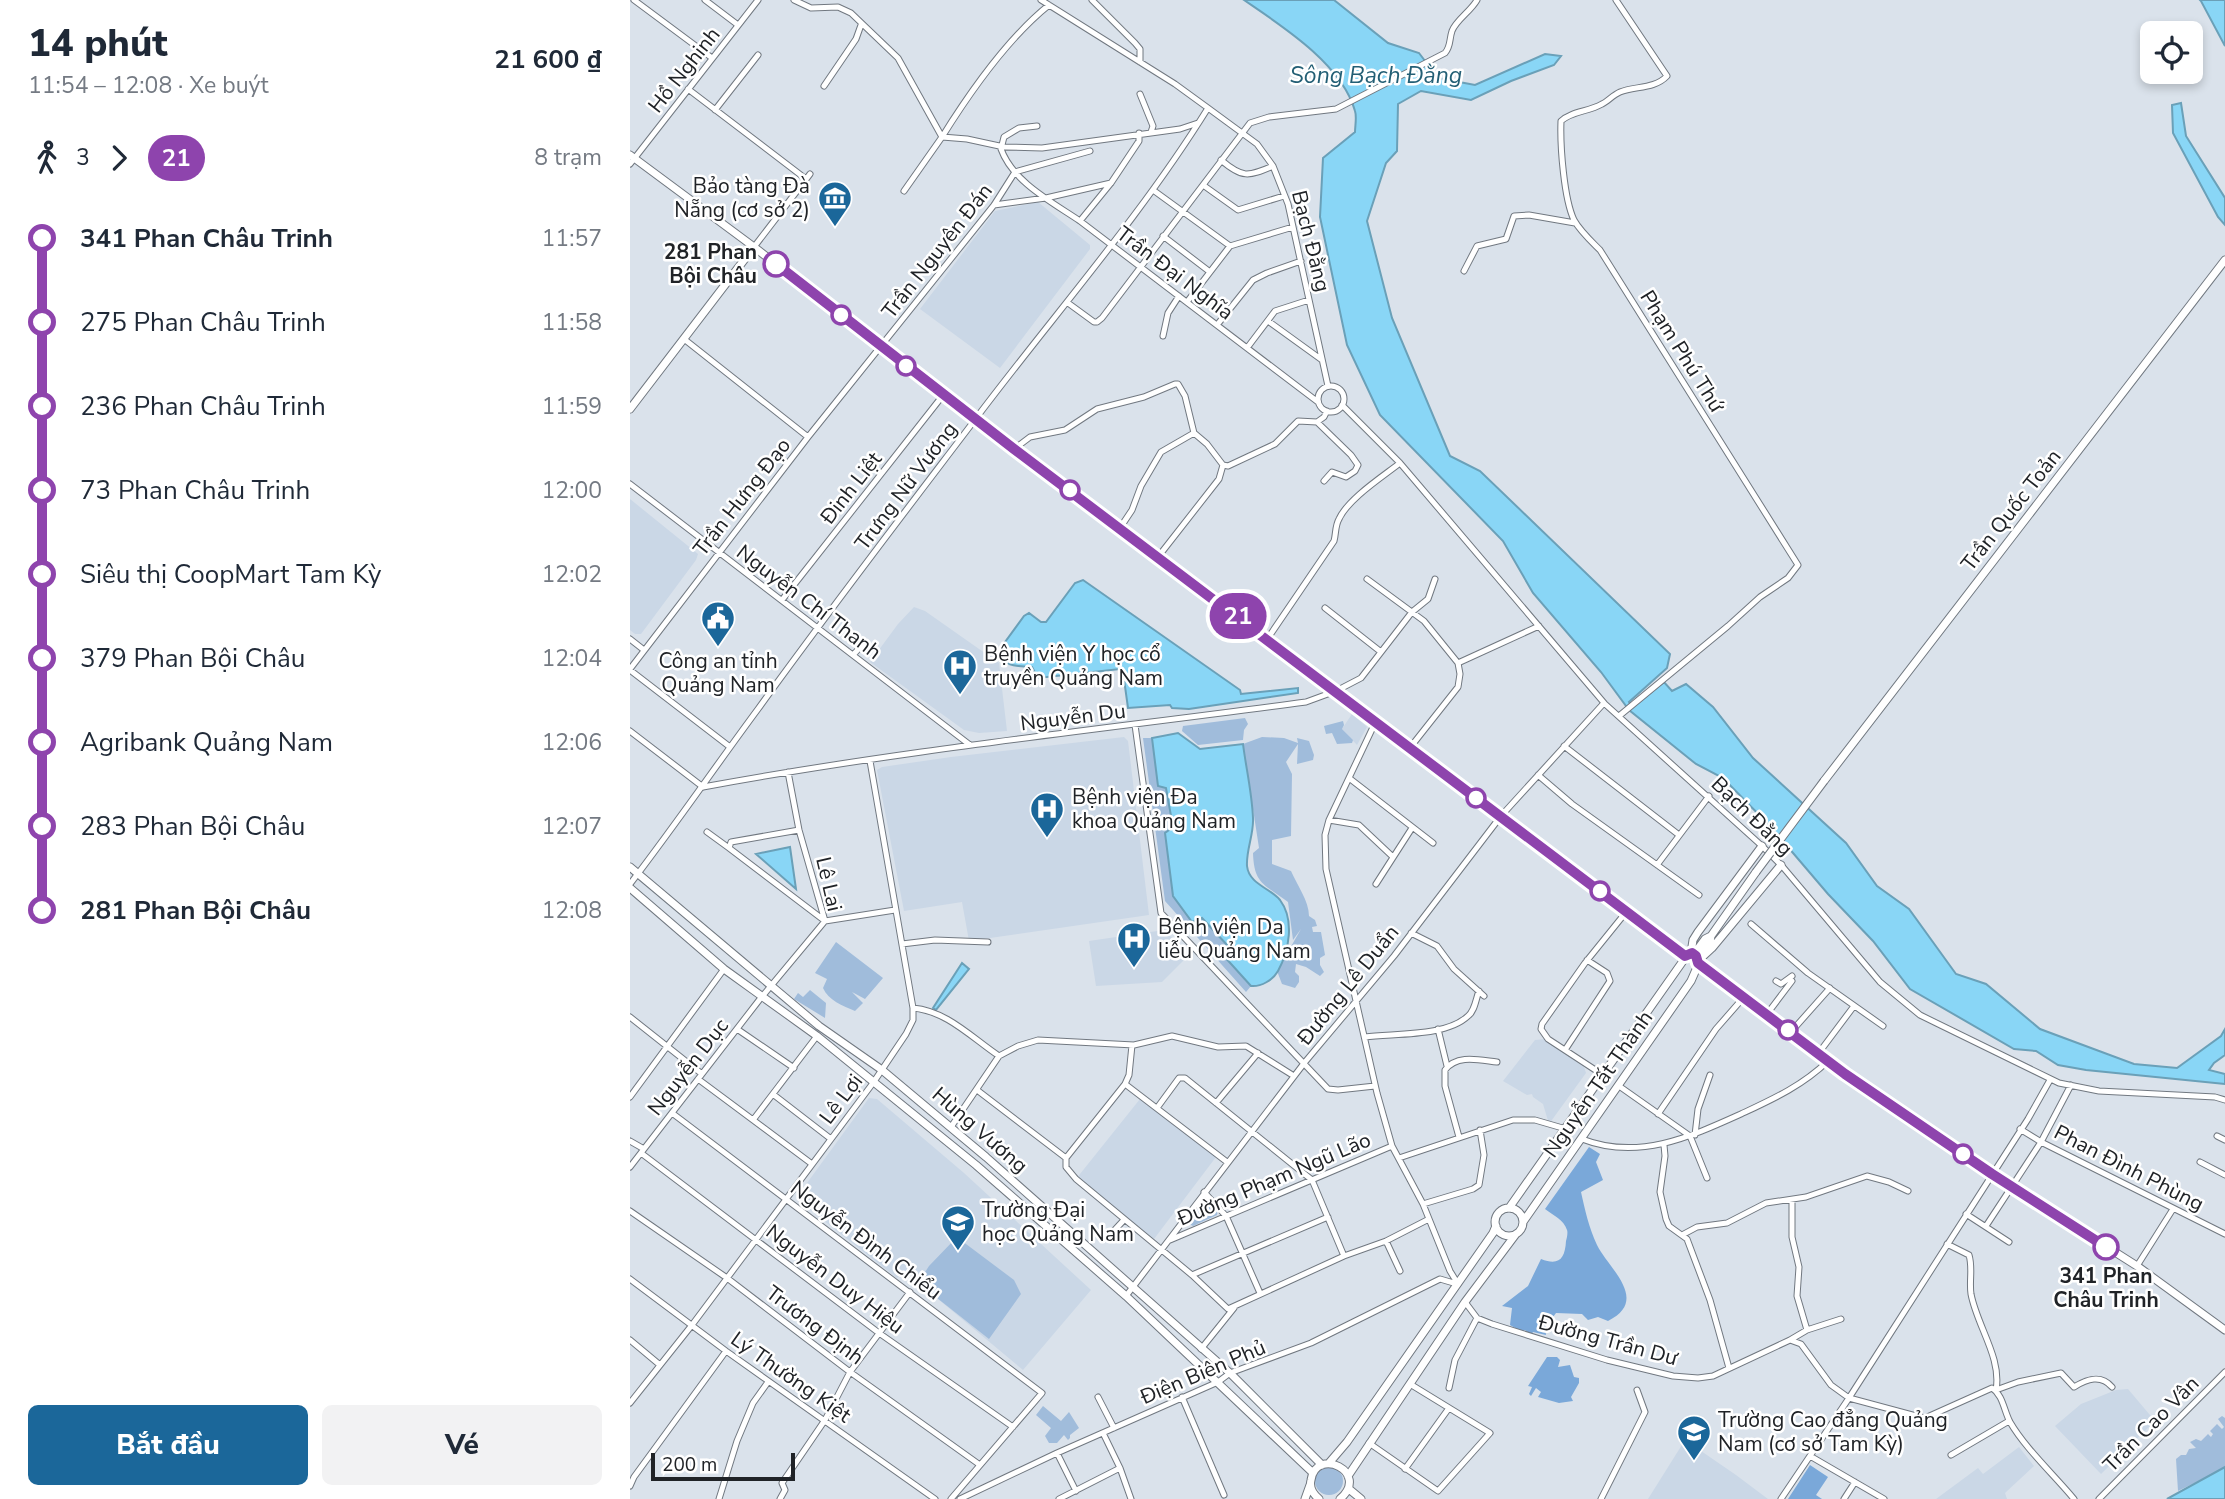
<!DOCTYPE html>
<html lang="vi">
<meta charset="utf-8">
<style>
body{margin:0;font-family:"Nunito Sans",sans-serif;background:#f2f2f3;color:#1f2937;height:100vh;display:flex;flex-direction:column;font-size:26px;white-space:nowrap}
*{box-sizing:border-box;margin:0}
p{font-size:23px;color:#747a83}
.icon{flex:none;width:38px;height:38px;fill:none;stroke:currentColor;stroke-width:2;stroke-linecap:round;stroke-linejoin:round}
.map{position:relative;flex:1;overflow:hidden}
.side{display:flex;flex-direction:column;background:#fff;width:630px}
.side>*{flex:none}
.badge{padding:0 14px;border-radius:23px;font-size:24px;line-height:46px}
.buttons{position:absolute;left:1510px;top:21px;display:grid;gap:14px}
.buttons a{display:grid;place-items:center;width:63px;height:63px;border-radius:10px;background:#fff;box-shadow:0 4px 10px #0003;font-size:35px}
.scale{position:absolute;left:21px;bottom:18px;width:144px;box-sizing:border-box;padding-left:7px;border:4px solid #202327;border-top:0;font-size:19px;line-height:24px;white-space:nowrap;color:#202327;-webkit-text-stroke:5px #fff;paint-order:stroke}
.map>.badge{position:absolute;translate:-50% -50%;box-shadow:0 0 0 4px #fff}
.legs{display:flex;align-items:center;gap:10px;height:77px;padding:0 28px;font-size:23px}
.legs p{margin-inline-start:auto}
.headline{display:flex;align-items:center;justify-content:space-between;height:119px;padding:0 28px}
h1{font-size:38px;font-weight:800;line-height:52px}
.button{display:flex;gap:14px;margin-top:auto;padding:14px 28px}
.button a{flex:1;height:80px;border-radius:10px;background:#1b679a;color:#fff;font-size:28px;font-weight:800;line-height:80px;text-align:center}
.button a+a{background:#f2f2f3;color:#1f2937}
ul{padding:0 28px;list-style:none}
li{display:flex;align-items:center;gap:24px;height:84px;font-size:26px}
li i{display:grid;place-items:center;width:10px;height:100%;margin:0 9px;background:currentColor}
li i::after{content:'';width:18px;height:18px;margin:-9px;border:5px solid;border-radius:50%;background:#fff}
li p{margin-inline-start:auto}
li:first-child i{background:linear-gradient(#0000 50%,currentColor 0)}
li:last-child i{background:linear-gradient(currentColor 50%,#0000 0)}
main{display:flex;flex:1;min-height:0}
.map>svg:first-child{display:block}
</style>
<main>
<section class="side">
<div class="headline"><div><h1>14 phút</h1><p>11:54 – 12:08 · Xe buýt</p></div><b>21 600 ₫</b></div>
<div class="legs"><svg class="icon" aria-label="walk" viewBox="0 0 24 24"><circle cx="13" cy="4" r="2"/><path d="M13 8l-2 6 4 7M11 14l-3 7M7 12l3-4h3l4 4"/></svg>3<svg class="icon" aria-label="forward" viewBox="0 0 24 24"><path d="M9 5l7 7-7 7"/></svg><b class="badge" style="background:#8e44ad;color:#fff">21</b><p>8 trạm</p></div>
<ul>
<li><i style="color:#8e44ad"></i><b>341 Phan Châu Trinh</b><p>11:57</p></li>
<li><i style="color:#8e44ad"></i><span>275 Phan Châu Trinh</span><p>11:58</p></li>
<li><i style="color:#8e44ad"></i><span>236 Phan Châu Trinh</span><p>11:59</p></li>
<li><i style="color:#8e44ad"></i><span>73 Phan Châu Trinh</span><p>12:00</p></li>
<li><i style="color:#8e44ad"></i><span>Siêu thị CoopMart Tam Kỳ</span><p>12:02</p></li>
<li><i style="color:#8e44ad"></i><span>379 Phan Bội Châu</span><p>12:04</p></li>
<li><i style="color:#8e44ad"></i><span>Agribank Quảng Nam</span><p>12:06</p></li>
<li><i style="color:#8e44ad"></i><span>283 Phan Bội Châu</span><p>12:07</p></li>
<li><i style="color:#8e44ad"></i><b>281 Phan Bội Châu</b><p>12:08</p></li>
</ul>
<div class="button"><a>Bắt đầu</a><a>Vé</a></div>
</section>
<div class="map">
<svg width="1595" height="1499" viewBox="0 0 1595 1499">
<rect width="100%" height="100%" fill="#dae2eb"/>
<path fill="#cad7e6" d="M408,202L460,245V249L370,368L290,309L365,211Z
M0,499L68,554L66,560L11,634H5L0,630Z
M284,607L295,611L369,663L377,731L349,733L334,730L240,662L268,624Z
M722,714L737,727L727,745L712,729Z
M494,737L498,741L519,915L339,941L332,902L274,911L247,770L252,767L321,757Z
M534,930L559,955L532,982L466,986L459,941Z
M915,1039L954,1067L956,1073L919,1124L913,1104L903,1097L902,1094L897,1095L873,1081L905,1040Z
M239,1098L247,1099L334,1173L461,1290L393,1370L278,1274L272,1273L267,1278L170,1202L169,1194Z
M510,1099L586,1157L524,1239L446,1179Z
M1498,1389L1525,1421L1471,1474L1425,1426L1451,1404L1486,1390Z
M1055,1440L1106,1475L1138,1499H1018Z
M1389,1447L1404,1466L1375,1493L1377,1499H1306L1348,1468L1353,1474Z"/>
<path fill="#a0bcdb" d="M615,718L618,724L614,730L613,740L568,745L552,731L553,726Z
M713,721L714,725L712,729L723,740L722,743L707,744L702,733L696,734L694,726Z
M632,737L654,738L668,743L667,738L679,741L684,755L683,760L667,764L668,744L656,762L662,774L661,836L642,840V864L661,871C667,885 679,901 679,916L685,920L687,926L682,927L683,932H691L695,955L690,958V965L694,972L690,976L676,967L666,964L665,972L669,976V982L665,988L652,984L647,971L671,929L663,940L658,902C634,884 624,884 623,853L629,848L613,744Z
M513,738H522L528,785L536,788L543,828L572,918L598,946L594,955L621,986L616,992L535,901Z
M206,942L253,978L235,999L222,992L233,1003L225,1011C213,1006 198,1000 193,988L197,979L185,973Z
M180,990L196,1003L195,1018L164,999L168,993L173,997Z
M579,1202L588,1210L587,1215L563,1226L559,1224V1219L572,1203Z
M325,1239L332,1241L384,1280L391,1294L359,1339L288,1283L299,1266Z
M413,1406L431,1421L439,1412L449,1428L440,1435V1438L438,1440L434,1435L427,1443H419L415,1436L421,1428L406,1415Z
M1592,1416L1595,1418V1468L1548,1491L1546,1459L1551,1455H1556L1559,1449L1566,1448L1560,1442L1566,1439L1571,1441L1578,1434L1581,1437L1583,1434L1580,1431L1587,1424L1592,1429L1594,1427L1588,1419Z
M685 1481a14 14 0 1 1 28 0a14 14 0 1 1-28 0Z"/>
<path fill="#7aa8d9" d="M959,1147L970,1154L966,1162L973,1180L951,1192C955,1210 959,1228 967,1245C979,1269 1020,1300 978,1321L968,1317L958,1320L952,1314L926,1313L915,1328L916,1335L903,1332L901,1335L895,1330L892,1332L880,1325L882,1308L872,1306L898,1286L911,1259C929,1266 935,1259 936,1241C937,1238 938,1232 937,1230C934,1220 923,1215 915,1209Z
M917,1357H927L930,1360L928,1367L940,1365L944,1377L949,1378V1383L941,1397L943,1401L929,1403L908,1397L911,1392L906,1388L901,1396L899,1394L902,1387L898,1386Z
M1180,1465L1198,1477L1186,1495L1192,1499H1158Z"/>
<path fill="#89d6f6" stroke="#6aa0b8" stroke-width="2" d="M614,0H704L758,43L789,53L808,78L845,85L915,54L931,56L924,65L881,81L841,100L791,91L768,104L767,151L756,163L737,221L762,318L820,456L850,471L1040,654L1037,668L999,702L1002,707L1034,682L1042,691L1056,684L1083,707L1123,758L1216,843L1247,886L1279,909L1326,974L1356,984L1410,1029L1504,1064L1547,1068L1591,1036L1595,1029V1055L1584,1063L1579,1070L1595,1074V1084L1456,1070L1428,1065L1406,1051L1384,1049L1280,989L1243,941L1198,894L1140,826L1093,778L1066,764L999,710L971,672L903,593L873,541L750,415L717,345L690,217L693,158L725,132C725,126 727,117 725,111C712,64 652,26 614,0Z
M1570,0H1595V46L1571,1Z
M1551,103L1556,136L1595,198V225L1588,217L1543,133L1542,105Z
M453,580L610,690L611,694L668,688V693L559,709L542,708L540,705L498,708L493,672L490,669L408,678L402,667C387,666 375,667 367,653L394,616L399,613L411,622H416L445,583Z
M548,733L570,749L613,744C616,768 622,793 623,818C624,834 616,850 617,866C619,884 640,888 650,900C665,920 659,951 648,971C643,980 631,987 621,986L593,955L598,946L572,918L562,922L543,896L535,833L543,827L536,788L528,786L522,738Z
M160,847L166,889L126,854Z
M332,963L339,969L306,1010L303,1008Z
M1595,1467V1499H1537Z"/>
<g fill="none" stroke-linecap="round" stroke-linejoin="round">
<g stroke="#717880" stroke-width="7">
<path id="minor" d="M4,0L82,58
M75,0L108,25
M164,0L181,8L208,7L221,13L268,58L312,137C340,92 378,38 419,5
M411,0L545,84L578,108L627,144L643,166L658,204L698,386
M462,0L505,43L510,49V62
M986,0L1037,76C1025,89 1005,86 990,92C983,95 978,101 972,104C958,112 942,111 931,121C930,146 934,199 944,220C950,231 961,241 970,250L1168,565L1158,578L1130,597L1098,626L989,716
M194,86L226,39L231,25
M58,89L176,179
M510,94L523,126L521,132
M85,110L128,55
M407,126L389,128L374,137L371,149C383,182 422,202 450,221L688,402
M591,160C612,178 618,177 643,166
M0,164L128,0
M573,185L608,210L654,196
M523,190L600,246
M274,191L312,137L337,139L374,147L412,148L550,129L568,123
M364,205L416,198L481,183
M450,221L481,183L509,141V133
M533,236L580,272
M124,247L180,174
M834,271L847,246L876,239L884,216L899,215L945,223
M557,302L600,246L663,227
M438,303L464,322H467L472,318L620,123L639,117L706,109L815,53C821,46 819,40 822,31C826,20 841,11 847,0
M638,321L692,360
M587,325L623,280L637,273L671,261
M533,336L538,313L549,296
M54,339L178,437
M617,348L645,311L679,300
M688 399a13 13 0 1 1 26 0a13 13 0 1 1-26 0Z
M712,405L770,463L975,704L1132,846L1152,866L1250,982L1290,1015L1429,1083L1469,1091L1585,1097L1595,1100
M687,422L721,455L728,465L725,471L716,477L702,472L694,481
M384,449L400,437L435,430L467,409L514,397L545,384H548L555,396L564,433L577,444L593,465L598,466L645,444L668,421L687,422L694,417L697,411
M0,484L340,745
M490,528L502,510L511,486L531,452L564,433
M528,557L589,479L593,465
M737,579L794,621L828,663L830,674L828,687L779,749
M152,600L314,394
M695,608L751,652
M638,638L704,541C706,534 705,526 709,519C718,499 752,477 770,463
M0,639L14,650
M223,655L235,642
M828,663L909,626
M0,669L178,437L364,205L385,172L460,151
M0,670L100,747
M745,723L699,820L695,835L696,869L747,1093L762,1146L793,1204L820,1271L828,1284
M505,725L531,913L698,1089L708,1090L745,1086
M0,731L73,787
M934,746L1049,835
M908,775L942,804L1069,895
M719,778L803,843
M73,787C273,750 475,729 676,702L706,691L731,678L782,612L798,599L805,579
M699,820L729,825L763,857
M169,830L101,842L99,848L195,921L265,910
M77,832L99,848
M1027,865L1079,796
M0,884C44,827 85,767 128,709C198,612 271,517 344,421C422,317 509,219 578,108
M746,884L782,828
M1121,924L1178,973L1253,1026
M781,933L807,946L824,969L854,996
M272,944L305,940L358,942
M1146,981L1151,984L1162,976
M283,1008C317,1011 342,1038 369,1056
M1137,1014L1162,981L1160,979
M0,1017L72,1074
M107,1029L164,1068
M808,1029L817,1066
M1160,1033L1200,988
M735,1037C764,1033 816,1037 838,1016C845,1011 846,998 849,991
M935,1050L980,981L977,973L957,960
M1188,1054L1224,1006
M369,1056L388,1046L408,1040L504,1045L542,1036L588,1047L616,1046L664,1076
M973,1075L918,1039L911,1029L912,1024L955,963L997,911
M68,1079L182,1164
M495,1084L597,1162
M989,1086L1060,1136L1077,1178
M347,1090L436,1158
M144,1095L201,1139
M0,1097L94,969
M586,1103L628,1053
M527,1108L549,1078H555L682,1180L714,1256
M42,1113L412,1393L321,1499
M1028,1114L1086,1029L1114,997
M123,1120L187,1036
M321,1127L369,1056
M1390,1129L1411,1142L1595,1234
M1065,1135L1068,1109L1080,1075
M1587,1136L1595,1140
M829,1137L815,1086V1070C827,1054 849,1060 867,1062
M952,1139C1008,1161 1060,1137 1111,1114C1143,1099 1172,1086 1198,1061
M0,1141L14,1149
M1034,1145L1035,1156L1030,1192L1036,1219L1039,1226L1057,1239L1080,1300L1099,1368
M11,1153L249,1333L383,1427
M436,1158V1167L446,1179L562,1275L698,1217
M436,1158L495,1084L499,1075L502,1045
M769,1158L883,1120H905L936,1129
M1570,1162L1595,1175
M0,1167L130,999L195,921L169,830L158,772
M574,1192L596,1216L630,1293
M1162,1200V1237L1169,1267L1167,1296L1177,1330
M793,1204L843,1189L849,1185L854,1155L850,1130
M0,1211L97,1278L220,1372L350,1465
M1336,1214L1379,1242
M1356,1226L1411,1142L1441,1085
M480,1235L493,1221
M1052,1235L1067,1227L1097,1223L1136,1203L1176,1197L1237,1176L1259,1182L1278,1191
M540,1240L762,1146
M756,1241L770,1271
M1317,1244L1339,1255C1343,1268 1339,1281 1341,1294C1347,1326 1372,1358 1366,1390
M1507,1266L1543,1209
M562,1275L598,1309L714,1256L756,1241L799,1219
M0,1279L96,1351L305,1499
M496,1296L675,1062L764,956L871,816L974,703
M835,1302L847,1318L862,1324L977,1360L1043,1376L1068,1378L1083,1376L1160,1340L1171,1344L1201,1385L1219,1398L1286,1416L1295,1418L1362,1388C1373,1395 1374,1411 1380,1422C1395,1448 1424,1475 1444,1499
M0,1340L30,1365
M1160,1340L1177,1330L1211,1319
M571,1349L604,1308
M819,1388L825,1360L847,1318
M1366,1390L1388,1382L1431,1373L1444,1387C1457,1379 1471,1374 1482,1387
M468,1397L484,1428
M552,1397L594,1495
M0,1403L62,1325L243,1083L276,1034L283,1020V1008L240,761
M473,1433L490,1468L501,1499
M739,1443L808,1491L860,1433L780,1384
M427,1453L446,1491
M1321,1455L1379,1421
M1180,1456L1254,1499
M775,1469L819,1408
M0,1486L4,1477L96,1351
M89,1499L107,1441L123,1403L138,1382
M150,1499L155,1490L152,1483L195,1420L220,1372L280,1292
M330,1499L427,1453L588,1382L600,1373L681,1343L810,1279L827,1284
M429,1499L490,1468
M971,1499L1015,1412L1007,1390
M1151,1499L1219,1398L1398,1119L1420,1080
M1214,1499L1225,1482
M1469,1499L1595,1372"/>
</g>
<g stroke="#717880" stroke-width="9">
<path id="major" d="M0,155L124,247L384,449L638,638L779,749L1055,956
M0,409L124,247
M1194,781L1595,260
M0,867L189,1026L252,1070L356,1157L600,1373L692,1465
M0,888L94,969L187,1036L346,1165L496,1296L683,1473
M1081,936L1126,872
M1061,953L1063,940L1068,932L1132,846
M1064,954L1075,939L1081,936L1080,942L1071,955
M1069,960L1082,948L1151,865
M1068,963L1215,1074L1362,1174L1507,1266L1595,1330
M879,1208L1053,961
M865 1222a14 14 0 1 1 28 0a14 14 0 1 1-28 0Z
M893,1222L1061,981L1068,965
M699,1463L717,1442L863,1233L866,1226
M718,1476L835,1302L886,1234
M719,1489L731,1499
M675,1499L680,1485
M689,1499C683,1494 679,1488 681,1480C686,1446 741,1472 710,1499"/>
</g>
<use href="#minor" stroke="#fff" stroke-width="5"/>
<use href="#major" stroke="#fff" stroke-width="7"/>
<g stroke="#717880" stroke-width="9" stroke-linecap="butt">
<path id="major-bridge" d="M1126,872L1194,781"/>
</g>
<use href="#major-bridge" stroke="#fff" stroke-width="7"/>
</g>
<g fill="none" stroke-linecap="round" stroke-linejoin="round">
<g stroke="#fff" stroke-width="16">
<path id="line-1" d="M146,264L384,449L1055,956L1062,953L1066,956L1068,963L1215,1074L1362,1174L1476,1247"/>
</g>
<use href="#line-1" stroke="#8e44ad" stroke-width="10"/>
</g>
<defs>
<g id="museum-pin" transform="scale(1.75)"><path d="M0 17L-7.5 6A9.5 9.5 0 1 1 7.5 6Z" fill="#1b679a" stroke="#fff"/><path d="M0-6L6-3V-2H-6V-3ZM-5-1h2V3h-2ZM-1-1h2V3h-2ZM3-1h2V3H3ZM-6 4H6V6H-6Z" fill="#fff"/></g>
<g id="civic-pin" transform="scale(1.75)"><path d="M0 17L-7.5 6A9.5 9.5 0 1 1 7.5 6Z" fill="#1b679a" stroke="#fff"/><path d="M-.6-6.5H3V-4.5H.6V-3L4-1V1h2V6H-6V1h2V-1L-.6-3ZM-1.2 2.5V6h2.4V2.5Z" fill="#fff"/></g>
<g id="hospital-pin" transform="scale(1.75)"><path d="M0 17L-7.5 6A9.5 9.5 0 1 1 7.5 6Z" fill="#1b679a" stroke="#fff"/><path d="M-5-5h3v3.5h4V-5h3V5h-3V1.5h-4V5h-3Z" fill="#fff"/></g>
<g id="university-pin" transform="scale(1.75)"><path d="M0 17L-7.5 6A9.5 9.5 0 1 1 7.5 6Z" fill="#1b679a" stroke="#fff"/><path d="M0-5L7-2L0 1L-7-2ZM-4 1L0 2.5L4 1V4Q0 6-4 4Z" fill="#fff"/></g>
</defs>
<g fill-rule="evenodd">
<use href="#museum-pin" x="205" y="198"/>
<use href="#civic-pin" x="88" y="618"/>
<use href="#hospital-pin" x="330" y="666"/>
<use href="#hospital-pin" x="417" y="809"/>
<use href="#hospital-pin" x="504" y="939"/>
<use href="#university-pin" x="328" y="1222"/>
<use href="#university-pin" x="1064" y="1432"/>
</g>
<g fill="#fff" stroke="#8e44ad" stroke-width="3.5">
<circle cx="146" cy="264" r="12"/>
<circle cx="211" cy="315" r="9"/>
<circle cx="276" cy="366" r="9"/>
<circle cx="440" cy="490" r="9"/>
<circle cx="846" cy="798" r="9"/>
<circle cx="970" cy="891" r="9"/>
<circle cx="1158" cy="1030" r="9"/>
<circle cx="1333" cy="1154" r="9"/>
<circle cx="1476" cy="1247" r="12"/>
</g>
<g text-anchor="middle" stroke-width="5" stroke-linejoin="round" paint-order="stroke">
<g font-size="21" fill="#202327" stroke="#fff">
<text transform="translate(54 70) rotate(-52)" y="7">Hồ Nghinh</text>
<text transform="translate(681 241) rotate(76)" y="7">Bạch Đằng</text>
<text transform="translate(307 251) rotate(-52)" y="7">Trần Nguyên Đán</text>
<text transform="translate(545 273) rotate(37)" y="7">Trần Đại Nghĩa</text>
<text transform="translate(1052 351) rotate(58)" y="7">Phạm Phú Thứ</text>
<text transform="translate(276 486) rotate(-53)" y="7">Trưng Nữ Vương</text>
<text transform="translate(221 488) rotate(-52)" y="7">Đinh Liệt</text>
<text transform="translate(112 497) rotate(-52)" y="7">Trần Hưng Đạo</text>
<text transform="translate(1381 510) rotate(-52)" y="7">Trần Quốc Toản</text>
<text transform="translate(179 602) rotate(37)" y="7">Nguyễn Chí Thanh</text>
<text transform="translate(443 717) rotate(-7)" y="7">Nguyễn Du</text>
<text transform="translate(1122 816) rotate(44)" y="7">Bạch Đằng</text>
<text transform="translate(199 884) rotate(77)" y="7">Lê Lai</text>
<text transform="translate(718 985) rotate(-51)" y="7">Đường Lê Duẩn</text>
<text transform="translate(58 1067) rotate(-52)" y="7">Nguyễn Dục</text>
<text transform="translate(968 1084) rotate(-55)" y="7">Nguyễn Tất Thành</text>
<text transform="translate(211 1099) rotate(-53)" y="7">Lê Lợi</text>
<text transform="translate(350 1130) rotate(41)" y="7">Hùng Vương</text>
<text transform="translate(1499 1168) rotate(27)" y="7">Phan Đình Phùng</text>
<text transform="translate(644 1179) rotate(-23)" y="7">Đường Phạm Ngũ Lão</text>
<text transform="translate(236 1240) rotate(37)" y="7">Nguyễn Đình Chiểu</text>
<text transform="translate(205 1279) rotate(37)" y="7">Nguyễn Duy Hiệu</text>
<text transform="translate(185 1325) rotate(37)" y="7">Trương Định</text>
<text transform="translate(978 1340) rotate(15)" y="7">Đường Trần Dư</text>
<text transform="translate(573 1372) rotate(-23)" y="7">Điện Biên Phủ</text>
<text transform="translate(161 1377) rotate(35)" y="7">Lý Thường Kiệt</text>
<text transform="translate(1521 1424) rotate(-45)" y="7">Trần Cao Vân</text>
</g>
<g font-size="21" fill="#202327" stroke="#fff" text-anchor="start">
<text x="180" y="193" text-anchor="end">Bảo tàng Đà<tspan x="180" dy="24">Nẵng (cơ sở 2)</tspan></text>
<text x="354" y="661">Bệnh viện Y học cổ<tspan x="354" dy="24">truyền Quảng Nam</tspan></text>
<text x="88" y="668" text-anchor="middle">Công an tỉnh<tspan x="88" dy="24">Quảng Nam</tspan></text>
<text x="442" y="804">Bệnh viện Đa<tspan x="442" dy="24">khoa Quảng Nam</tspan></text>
<text x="528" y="934">Bệnh viện Da<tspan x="528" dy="24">liễu Quảng Nam</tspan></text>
<text x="352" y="1217">Trường Đại<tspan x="352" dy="24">học Quảng Nam</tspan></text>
<text x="1088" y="1427">Trường Cao đẳng Quảng<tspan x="1088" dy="24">Nam (cơ sở Tam Kỳ)</tspan></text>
</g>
<g font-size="21" font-weight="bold" fill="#202327" stroke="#fff" text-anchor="end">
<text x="127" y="259">281 Phan<tspan x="127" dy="24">Bội Châu</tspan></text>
<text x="1476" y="1283" text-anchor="middle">341 Phan<tspan x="1476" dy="24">Châu Trinh</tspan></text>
</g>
<g font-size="23" font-style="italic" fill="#235f75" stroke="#fff">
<text x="746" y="83">Sông Bạch Đằng</text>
</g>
</g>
</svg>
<div class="buttons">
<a><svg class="icon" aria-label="locate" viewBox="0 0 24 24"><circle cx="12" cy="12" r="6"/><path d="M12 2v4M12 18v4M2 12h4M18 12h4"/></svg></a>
</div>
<div class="scale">200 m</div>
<b class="badge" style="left:608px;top:616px;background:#8e44ad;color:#fff">21</b>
</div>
</main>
